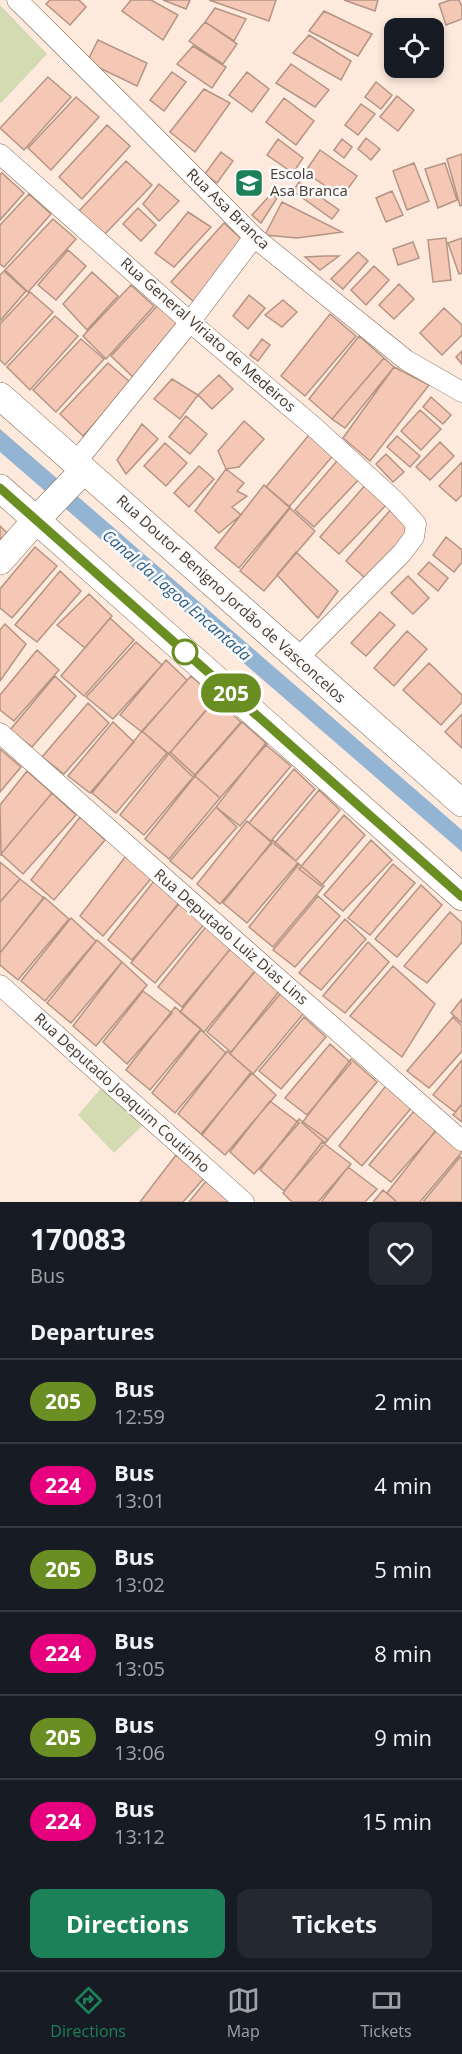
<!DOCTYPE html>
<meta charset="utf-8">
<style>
body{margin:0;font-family:"Open Sans",sans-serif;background:#242831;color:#f1f3f6;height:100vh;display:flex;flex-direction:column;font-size:22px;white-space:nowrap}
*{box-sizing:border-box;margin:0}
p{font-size:20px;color:#9ea1a6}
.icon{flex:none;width:33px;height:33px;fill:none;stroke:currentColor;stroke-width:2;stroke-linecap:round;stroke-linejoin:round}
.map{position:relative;height:1202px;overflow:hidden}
.side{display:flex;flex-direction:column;background:#171b24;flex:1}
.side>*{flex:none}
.badge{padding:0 12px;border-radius:20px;font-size:21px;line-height:39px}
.fabs{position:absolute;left:384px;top:18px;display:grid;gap:12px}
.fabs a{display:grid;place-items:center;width:60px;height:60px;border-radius:12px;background:#171b24;box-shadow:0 3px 9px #0003;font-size:30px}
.map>.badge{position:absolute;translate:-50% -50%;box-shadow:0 0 0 3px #fff}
h2{padding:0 30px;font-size:22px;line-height:54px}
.round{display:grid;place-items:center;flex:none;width:63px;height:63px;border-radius:12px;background:#242831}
.summary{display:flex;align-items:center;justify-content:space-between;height:102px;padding:0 30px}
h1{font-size:28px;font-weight:700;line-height:45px}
.cta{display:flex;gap:12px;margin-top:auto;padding:12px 30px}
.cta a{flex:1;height:69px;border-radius:12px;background:#1c8059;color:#fff;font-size:24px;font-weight:700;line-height:69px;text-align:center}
.cta a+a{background:#242831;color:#f1f3f6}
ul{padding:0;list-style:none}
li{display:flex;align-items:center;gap:18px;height:84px;padding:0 30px;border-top:2px solid #363941}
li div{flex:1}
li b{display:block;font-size:22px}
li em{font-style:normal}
li .badge{min-width:66px;font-weight:700;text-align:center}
.tabs{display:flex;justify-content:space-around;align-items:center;height:84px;border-top:2px solid #363941;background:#171b24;font-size:16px;color:#9ea1a6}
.tabs a{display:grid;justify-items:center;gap:3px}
.tabs .on{color:#1c8059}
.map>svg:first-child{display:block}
</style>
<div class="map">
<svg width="462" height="1202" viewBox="0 0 462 1202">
<rect width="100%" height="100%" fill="#fdeadd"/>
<path fill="#d4dab2" d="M0,5L47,54L1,103H0Z
M103,1086L143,1125L114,1153L78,1115Z"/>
<path fill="#93b4d3" d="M0,429L462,830V852L0,452Z"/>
<path fill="#f4c8b4" stroke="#b49485" stroke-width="1.5" d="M50,0H79L86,7L70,25L46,4Z
M131,0H151L178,15L163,40L122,11Z
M163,0H190L186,9Z
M209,0H276L269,21Z
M344,0H378L375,11Z
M450,0H459L462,7V19L446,25L439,4Z
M215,8L246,19L234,41L205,22Z
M324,11L372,34L358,56L309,31Z
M205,22L237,44L223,64L189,41Z
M309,35L351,61L341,80L293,53Z
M98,40L147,63L137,86L87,62Z
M193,46L226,67L212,88L177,64Z
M291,64L329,90L315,107L276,83Z
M172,72L186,82L164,111L150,100Z
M247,72L269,89L252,112L229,95Z
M48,77L71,97L24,150L0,128Z
M376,82L392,95L381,109L365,97Z
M204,89L230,103L195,152L170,132Z
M397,96L414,110L398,131L380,117Z
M76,97L99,117L51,170L28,148Z
M284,98L314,121L296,145L266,122Z
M361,104L375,114L358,135L345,125Z
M107,125L130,146L82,199L59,177Z
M366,138L380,149L371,160L358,149Z
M278,139L303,158L293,173L267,155Z
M342,139L352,147L344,158L334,150Z
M320,150L357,176L342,197L305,172Z
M221,152L233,161L217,183L205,174Z
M462,154V205L460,206L447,159Z
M126,161L152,185L104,235L79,211Z
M414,163L429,201L407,210L393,171Z
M445,163L457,200L438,208L425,169Z
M2,173L24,193L0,220V174Z
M299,182L339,210L332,219L293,191Z
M159,184L179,201L159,221L143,204Z
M392,191L403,215L386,222L376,198Z
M29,194L51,214L4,267L0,264V225Z
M271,194L277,198L261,223L252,215Z
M282,202L342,232L297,238L265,235Z
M138,208L156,225L141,241L123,224Z
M188,212L211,227L174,267L155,253Z
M53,219L76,239L28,292L5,270Z
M224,223L246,243L194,302L171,282Z
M446,238L451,280L433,282L428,240Z
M462,238V273L459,274L448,243Z
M413,242L419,258L398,265L393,249Z
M68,250L86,266L56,300L38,285Z
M358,252L368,261L343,289L331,279Z
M324,256H339L320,270L305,257Z
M374,266L389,280L366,305L351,290Z
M4,271L26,291L0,321V275Z
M92,272L118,296L87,330L63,304Z
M399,284L414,299L394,319L379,305Z
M131,285L154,306L106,359L83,336Z
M30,292L53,312L5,365L0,360V324Z
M249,295L265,308L248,329L233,316Z
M283,300L297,312L282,327L265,315Z
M159,304L182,325L134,378L111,356Z
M444,308L462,325V335L442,355L420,333Z
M330,314L356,336L305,396L281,376Z
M55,316L78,336L30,390L7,367Z
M359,336L384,358L332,419L309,399Z
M81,339L104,359L56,412L33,390Z
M262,339L270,345L258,361L250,355Z
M462,351V364L456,357Z
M384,358L394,367L345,428L332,419Z
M108,363L131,383L83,436L60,414Z
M394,367L429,385L370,461L343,438Z
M219,375L233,389L212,409L198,395Z
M172,379L198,395L180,419L154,399Z
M431,397L451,415L443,424L423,407Z
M420,410L441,429L421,450L401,431Z
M186,416L207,434L190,454L169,437Z
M244,421L264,439L239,467L226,469L218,451Z
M142,424L158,439L126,474L117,460Z
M313,430L336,452L289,507L266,487Z
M397,436L420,456L410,467L387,447Z
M440,442L454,456L430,480L416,467Z
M165,443L187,463L166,486L144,466Z
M386,454L404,472L393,482L376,464Z
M342,455L363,475L314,527L295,510Z
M462,462V495L456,501L439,486Z
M199,466L214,479L189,507L174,493Z
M226,469L244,483L237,491L247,496L232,507L241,515L219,533L195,511Z
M367,483L388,503L339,554L320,537Z
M264,485L290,507L239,568L215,548Z
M393,507L414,527L365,578L346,561Z
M290,508L315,531L264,591L240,571Z
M0,526L7,533L0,540Z
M446,537L462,550V562L454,572L433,555Z
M35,547L57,566L12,618L0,608V589Z
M296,552L338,591L318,618L277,575Z
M429,562L448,578L438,591L418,574Z
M60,571L81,591L37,642L15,625Z
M408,576L429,598L413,614L391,593Z
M89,594L112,616L85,648L57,625Z
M380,612L395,625L366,656L351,643Z
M110,618L134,640L84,696L61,676Z
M5,624L26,644L0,681V630Z
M407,631L427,649L394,686L374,668Z
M136,642L162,665L113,719L86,697Z
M37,650L59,670L14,721L0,710V695Z
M166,660L187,680L142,732L120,715Z
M429,663L462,695V702L441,725L403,690Z
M55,676L76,696L32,747L10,730Z
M191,676L216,698L169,754L142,731Z
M216,699L241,722L193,777L169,754Z
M88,703L109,723L64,774L42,757Z
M462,714V748L445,732Z
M113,722L134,742L90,793L68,776Z
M242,722L267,744L220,798L195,776Z
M142,731L167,753L116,813L92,793Z
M265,744L291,766L240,826L216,807Z
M0,749L21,767L0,792Z
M170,752L195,775L144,835L120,815Z
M294,769L315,789L271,841L249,823Z
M27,771L52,793L1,854L0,805Z
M195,776L220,798L169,859L145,839Z
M319,790L340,810L296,861L274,844Z
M52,793L76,815L23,874L1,854Z
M216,807L237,827L192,879L170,861Z
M344,815L365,835L321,886L299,869Z
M80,817L105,840L54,900L31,880Z
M247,821L272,843L220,904L197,884Z
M273,840L298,863L247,923L223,903Z
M371,840L392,860L343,911L324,895Z
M129,852L154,875L103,936L80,916Z
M0,862L20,879L0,902Z
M299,864L324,886L273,947L249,927Z
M393,864L415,883L370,935L348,918Z
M157,877L183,899L132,960L108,940Z
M20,879L44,898L0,953V902Z
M421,885L442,905L397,957L375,939Z
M318,896L340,916L295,967L273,950Z
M44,897L69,919L18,980L0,965V953Z
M181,900L206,922L155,983L131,963Z
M450,912L462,923V942L427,983L404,966Z
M71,918L96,941L45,1001L21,981Z
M345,919L366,939L321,990L299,973Z
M208,924L233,946L182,1007L158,987Z
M97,940L122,962L71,1023L47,1003Z
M368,942L389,962L345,1013L323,996Z
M230,949L255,971L204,1032L180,1012Z
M122,962L147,985L96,1046L73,1026Z
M393,966L435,1004L402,1057L350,1016Z
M257,969L282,992L231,1052L207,1032Z
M143,991L172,1013L127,1064L103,1042Z
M279,991L304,1013L253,1074L230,1054Z
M462,999V1023L451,1013Z
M175,1007L201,1029L150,1090L126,1070Z
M304,1017L326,1037L281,1089L259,1071Z
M453,1017L462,1026V1051L429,1088L407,1071Z
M201,1030L226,1053L175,1113L152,1093Z
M330,1044L351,1063L307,1115L285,1098Z
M227,1051L252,1073L201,1134L178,1114Z
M351,1059L377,1082L325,1143L302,1123Z
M462,1060V1104L455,1112L433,1095Z
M251,1072L276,1095L225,1155L202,1135Z
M388,1083L413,1106L362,1166L339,1146Z
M270,1101L299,1123L254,1174L230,1152Z
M462,1104V1122L453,1115Z
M414,1111L436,1131L391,1182L369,1165Z
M299,1119L328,1140L284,1191L260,1170Z
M436,1130L462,1152L420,1202H397L387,1193Z
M322,1142L351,1164L318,1202H292L283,1193Z
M176,1155L205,1177L183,1202H140Z
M460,1157L462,1158V1202H423Z
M348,1167L377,1189L365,1202H321Z
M206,1181L235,1202H189Z
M383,1190L397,1202H373Z"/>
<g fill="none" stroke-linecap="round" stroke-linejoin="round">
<g stroke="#7f6552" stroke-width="21">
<path id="minor" d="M17,0L130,112L254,237L406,360L462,392
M0,154L190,322L314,427L395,501L416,524L414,537L402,553L297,659
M76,462L190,322L254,237
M0,733L462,1141
M0,985L244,1202"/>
</g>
<g stroke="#7f6552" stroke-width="28">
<path id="secondary" d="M0,396L462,803
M0,488L462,897
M0,561L36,520L84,470"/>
</g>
<use href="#minor" stroke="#fff" stroke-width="20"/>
<use href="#secondary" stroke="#fff" stroke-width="27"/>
</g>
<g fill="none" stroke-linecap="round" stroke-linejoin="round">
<g stroke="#fff" stroke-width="14">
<path id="line" d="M0,488L462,897"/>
</g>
<use href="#line" stroke="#6b8e23" stroke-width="9"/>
</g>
<defs>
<g id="school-square" transform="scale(1.5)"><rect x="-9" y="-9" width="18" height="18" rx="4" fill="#1c8059" stroke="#fbfbfb"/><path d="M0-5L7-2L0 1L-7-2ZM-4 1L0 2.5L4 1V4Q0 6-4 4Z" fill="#fff"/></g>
</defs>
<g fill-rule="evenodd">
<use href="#school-square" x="249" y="183"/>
</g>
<circle fill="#fff" stroke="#6b8e23" stroke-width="3" cx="185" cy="652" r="12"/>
<g text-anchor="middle" stroke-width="5" stroke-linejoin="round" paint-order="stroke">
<g font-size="15" fill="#453930" stroke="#fbfbfb" text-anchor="start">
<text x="270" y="179">Escola<tspan x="270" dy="17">Asa Branca</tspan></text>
</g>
<g font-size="15" fill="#453930" stroke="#fbfbfb">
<text transform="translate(228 209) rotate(44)" y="5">Rua Asa Branca</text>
<text transform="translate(208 335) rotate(41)" y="5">Rua General Viriato de Medeiros</text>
<text transform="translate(231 599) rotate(42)" y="5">Rua Doutor Benigno Jordão de Vasconcelos</text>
<text transform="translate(231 937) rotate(41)" y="5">Rua Deputado Luiz Dias Lins</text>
<text transform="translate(122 1093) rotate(42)" y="5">Rua Deputado Joaquim Coutinho</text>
</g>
<g font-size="16" font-style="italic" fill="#2a5c86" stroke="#fbfbfb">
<text transform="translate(177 595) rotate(41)" y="6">Canal da Lagoa Encantada</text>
</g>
</g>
</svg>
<div class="fabs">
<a><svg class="icon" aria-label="locate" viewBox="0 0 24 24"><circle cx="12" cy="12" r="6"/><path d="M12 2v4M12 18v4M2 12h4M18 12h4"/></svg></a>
</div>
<b class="badge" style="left:231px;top:693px;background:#6b8e23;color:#fff">205</b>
</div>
<section class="side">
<div class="summary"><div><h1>170083</h1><p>Bus</p></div><a class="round"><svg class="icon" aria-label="heart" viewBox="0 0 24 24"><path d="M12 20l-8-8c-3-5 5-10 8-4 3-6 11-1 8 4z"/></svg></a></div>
<h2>Departures</h2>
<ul>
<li><span class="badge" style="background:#6b8e23;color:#fff">205</span><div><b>Bus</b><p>12:59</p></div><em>2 min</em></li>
<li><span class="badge" style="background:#e6007e;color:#fff">224</span><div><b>Bus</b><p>13:01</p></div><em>4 min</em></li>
<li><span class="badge" style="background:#6b8e23;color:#fff">205</span><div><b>Bus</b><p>13:02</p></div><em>5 min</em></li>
<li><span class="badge" style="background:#e6007e;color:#fff">224</span><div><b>Bus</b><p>13:05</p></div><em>8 min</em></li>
<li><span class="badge" style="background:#6b8e23;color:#fff">205</span><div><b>Bus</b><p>13:06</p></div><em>9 min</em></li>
<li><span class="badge" style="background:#e6007e;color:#fff">224</span><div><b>Bus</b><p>13:12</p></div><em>15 min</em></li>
</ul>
<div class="cta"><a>Directions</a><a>Tickets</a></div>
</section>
<nav class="tabs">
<a class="on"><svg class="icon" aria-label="directions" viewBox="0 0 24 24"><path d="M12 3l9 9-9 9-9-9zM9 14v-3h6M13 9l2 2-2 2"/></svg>Directions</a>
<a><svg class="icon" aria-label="map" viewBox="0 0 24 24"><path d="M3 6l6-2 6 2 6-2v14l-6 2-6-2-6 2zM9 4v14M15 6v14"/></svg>Map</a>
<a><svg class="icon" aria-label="tickets" viewBox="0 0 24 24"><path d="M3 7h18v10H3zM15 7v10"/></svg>Tickets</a>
</nav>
